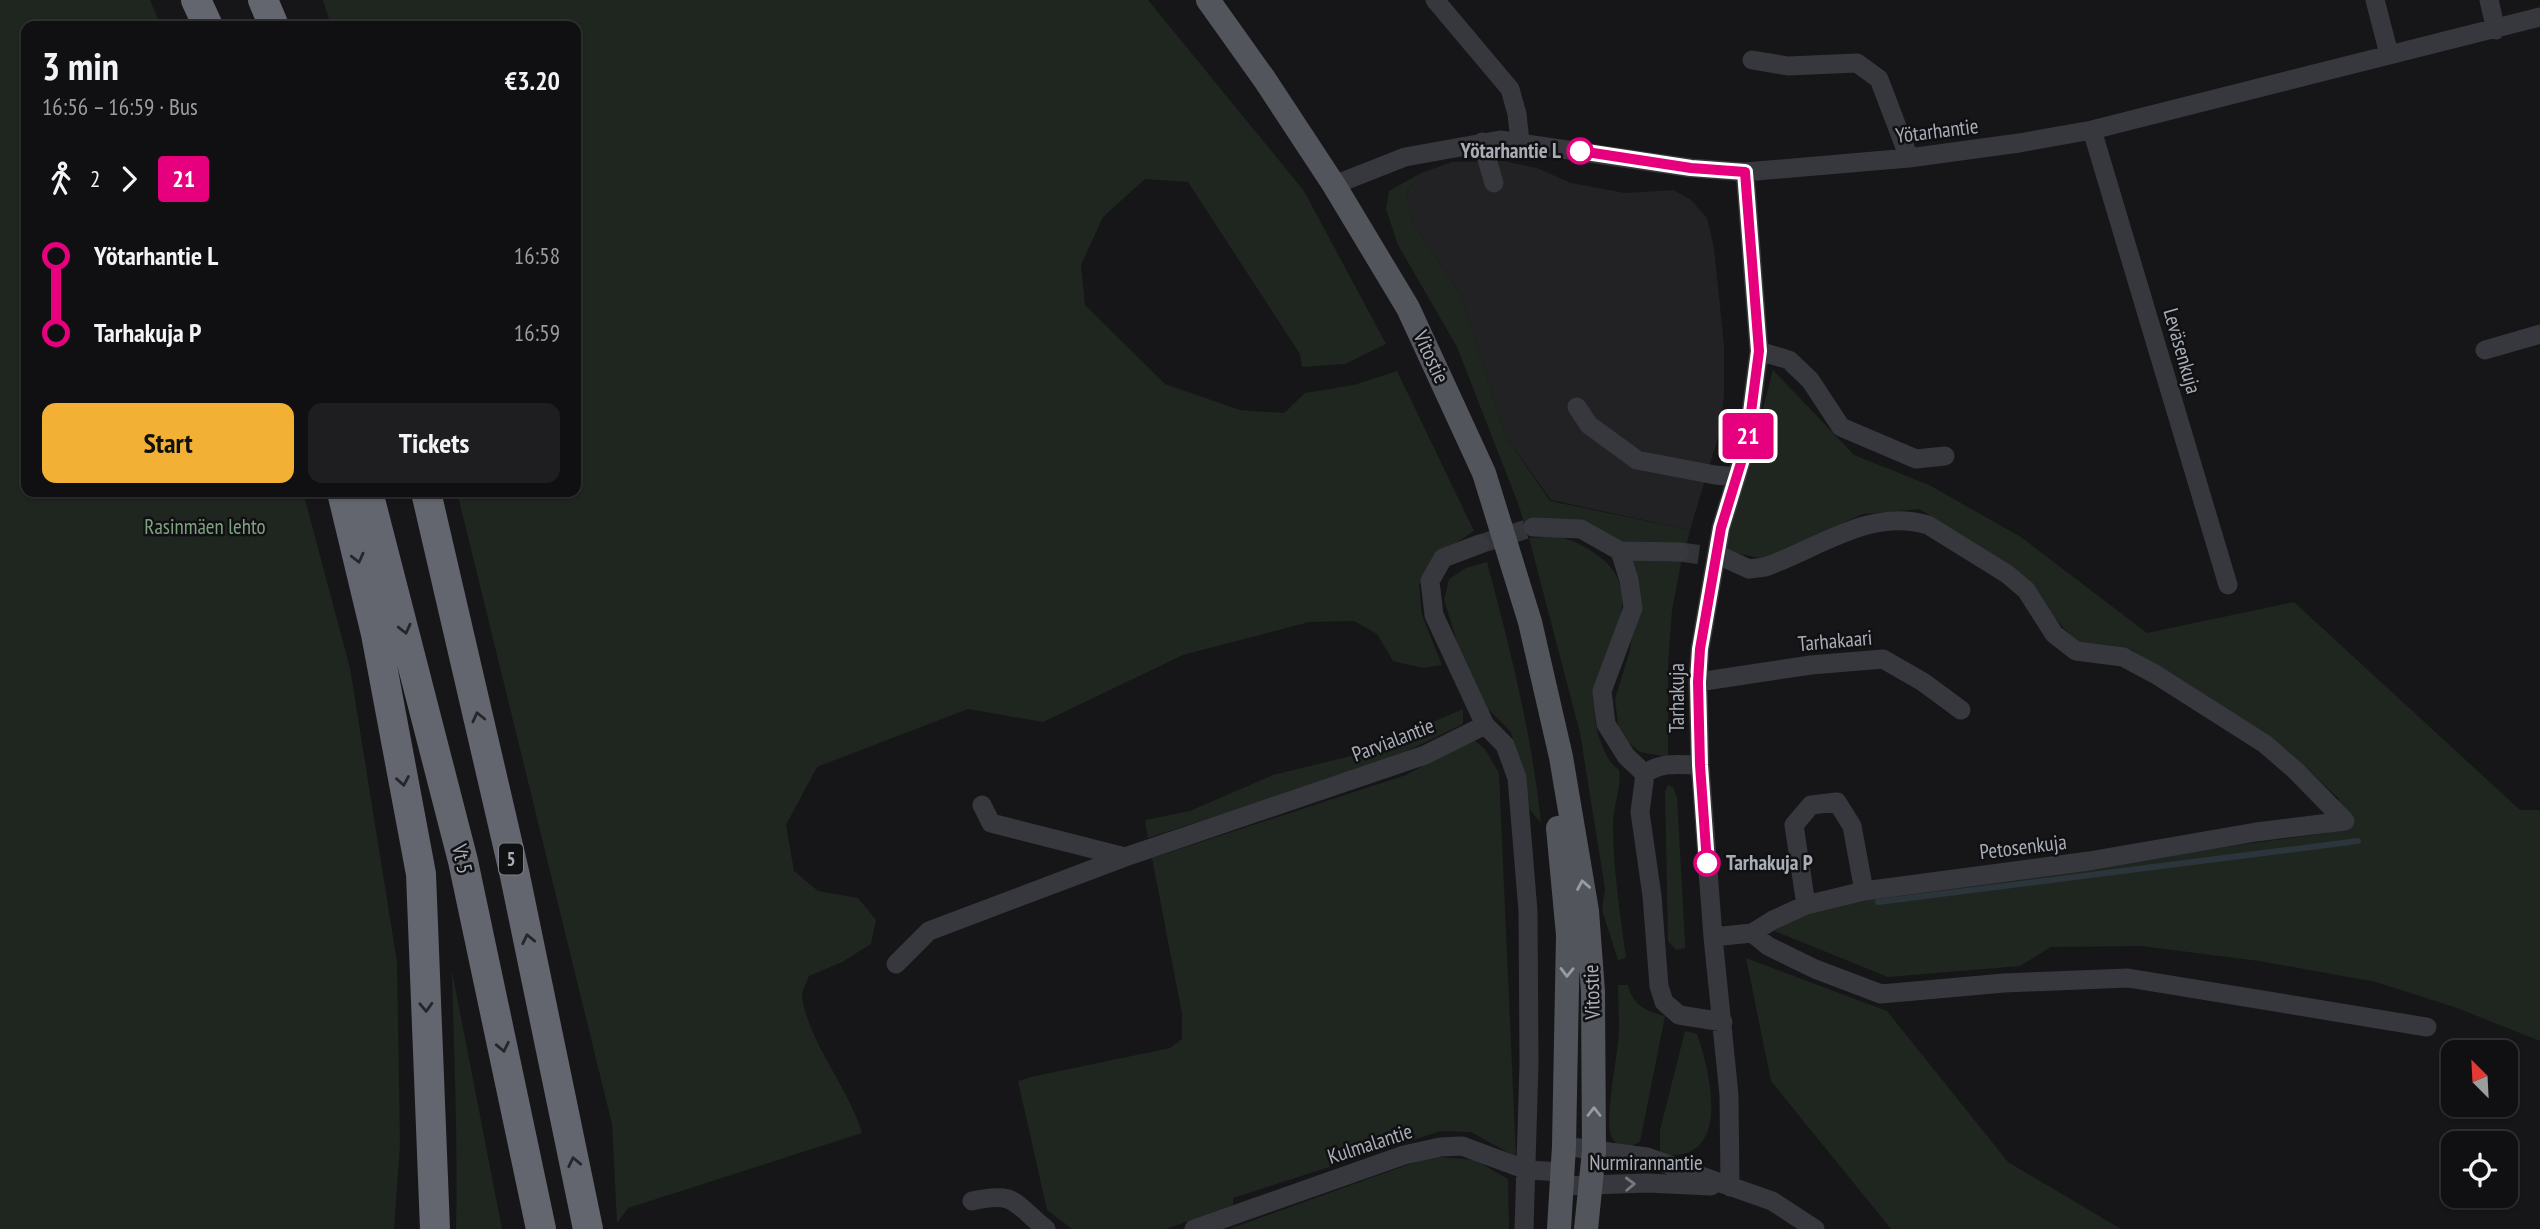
<!DOCTYPE html>
<meta charset="utf-8">
<style>
body{margin:0;font-family:"PT Sans Narrow",sans-serif;background:#1e1e20;color:#f1f3f6;height:100vh;display:flex;flex-direction:column;font-size:26px;white-space:nowrap}
*{box-sizing:border-box;margin:0}
p{font-size:23px;color:#9c9d9f}
.icon{flex:none;width:38px;height:38px;fill:none;stroke:currentColor;stroke-width:2;stroke-linecap:round;stroke-linejoin:round}
.map{position:relative;flex:1;overflow:hidden}
.details{position:absolute;left:21px;top:21px;width:560px;height:476px;display:flex;flex-direction:column;background:#101012;border-radius:14px;box-shadow:0 2px 5px #0004,0 0 0 2px #303032}
.details>*{flex:none}
.badge{padding:0 14px;border-radius:5px;font-size:24px;line-height:46px}
.needle{width:46px;rotate:336deg}
.tools{position:absolute;left:2441px;top:1040px;display:grid;gap:14px}
.tools a{display:grid;place-items:center;width:77px;height:77px;border-radius:14px;background:#101012;box-shadow:0 2px 5px #0004,0 0 0 2px #303032;font-size:35px}
.map>.badge{position:absolute;translate:-50% -50%;box-shadow:0 0 0 4px #fff}
.legs{display:flex;align-items:center;gap:10px;height:77px;padding:0 21px;font-size:23px}
.legs p{margin-inline-start:auto}
.summary{display:flex;align-items:center;justify-content:space-between;height:119px;padding:0 21px}
h1{font-size:38px;font-weight:700;line-height:52px}
.button{display:flex;gap:14px;margin-top:auto;padding:14px 21px}
.button a{flex:1;height:80px;border-radius:14px;background:#f2b134;color:#111;font-size:28px;font-weight:700;line-height:80px;text-align:center}
.button a+a{background:#1e1e20;color:#f1f3f6}
ul{padding:0 21px;list-style:none}
li{display:flex;align-items:center;gap:24px;height:77px;font-size:26px}
li i{display:grid;place-items:center;width:10px;height:100%;margin:0 9px;background:currentColor}
li i::after{content:'';width:18px;height:18px;margin:-9px;border:5px solid;border-radius:50%;background:#101012}
li p{margin-inline-start:auto}
li:first-child i{background:linear-gradient(#0000 50%,currentColor 0)}
li:last-child i{background:linear-gradient(currentColor 50%,#0000 0)}
.map>svg:first-child{display:block}
</style>
<div class="map">
<svg width="2540" height="1229" viewBox="0 0 2540 1229">
<rect width="100%" height="100%" fill="#161618"/>
<path fill="#222225" d="M1504,161L1537,168L1571,183L1625,193L1673,190L1690,199L1707,218L1714,248L1724,345V396L1719,434L1690,530L1551,500L1506,437L1460,294L1412,223L1406,193L1421,173L1452,162Z"/>
<path fill="#1e261f" d="M0,0H150L161,26H26V492H303L350,668L397,962L400,1145L394,1229H0Z
M323,0H1148L1304,191L1386,344L1345,364L1302,367L1300,354L1188,182L1145,179L1103,217L1081,265L1085,305L1165,384L1240,410L1284,413L1305,393L1354,385L1397,371L1474,531L1441,553L1419,585L1422,615L1442,665L1422,668L1393,661L1377,634L1354,621L1309,622L1183,655L1043,722L968,709L817,767L786,825L794,871L818,891L858,898L876,920L871,944L842,962L809,976C807,982 802,990 802,996C808,1042 849,1088 862,1133L628,1208L617,1223L612,1124L457,492H576V26H331Z
M1421,173L1406,193L1412,223L1460,294L1506,437L1550,501L1690,530L1686,547L1619,546L1556,520L1524,523L1519,506L1457,347L1398,245L1386,209L1389,191Z
M1773,370L1854,455L1929,485L2021,537L2147,633L2294,602L2520,810H2540V1041L2457,1008L2376,982L2259,961L2141,946L2051,947L2020,966L1888,977L1762,926L1858,897L2327,833L2339,799L2286,749L2132,650L2077,642L2048,611L2030,581L1920,509L1863,514L1765,559L1725,551Z
M1560,536C1693,585 1566,665 1602,745C1606,756 1610,763 1619,770C1622,787 1613,806 1613,824C1613,869 1620,913 1626,958L1618,960L1602,910L1605,889L1580,733L1529,538Z
M1627,556L1682,558L1672,610L1668,665V757L1640,752L1619,734L1615,699L1630,650L1637,604Z
M1487,562C1510,649 1532,734 1541,823L1530,810L1511,732L1488,709L1457,642L1444,600L1449,579L1466,568Z
M1463,709V724L1391,759L1148,838L1145,820L1190,811L1273,775L1355,755Z
M1473,739L1485,749L1499,773L1516,1157L1471,1132L1441,1131L1233,1198V1205L1166,1229H1072L1047,1210L1018,1081L1031,1077L1170,1048L1182,1039V1014L1152,858L1406,775Z
M1668,785L1673,787L1677,797L1685,941V948L1676,950L1668,941L1665,791Z
M1746,958L1887,1011L2008,1162L2121,1229H1891L1771,1081Z
M452,971L502,1229H456C458,1143 454,1057 452,971Z
M1618,985H1628C1633,1006 1646,1011 1665,1016L1640,1142C1630,1147 1619,1151 1612,1138C1603,1121 1619,1053 1619,1029C1619,1015 1618,1000 1618,985Z
M1685,1031L1697,1034C1711,1074 1733,1166 1660,1154V1130Z
M1432,1156L1475,1160L1508,1179L1509,1229H1229Z"/>
<g fill="none" stroke-linecap="round" stroke-linejoin="round">
<path stroke="#2c353c" stroke-width="6" d="M1878,902L2358,841"/>
<path stroke="#333438" stroke-width="19" stroke-dasharray="19 10" stroke-linecap="butt" d="M1480,544L1533,527
M1680,552L1725,558"/>
<path stroke="#37383d" stroke-width="19" d="M1435,0L1510,89L1517,114L1520,142
M2375,0L2389,54
M2489,0L2496,30
M1752,60L1788,66L1857,63L1879,79L1909,158
M2092,130L2228,585
M1482,142L1494,183
M1334,185L1405,157L1500,140L1691,168L1745,172L1909,158L2019,143L2092,130L2540,17
M2485,350L2540,334
M1759,351L1789,360L1810,380L1841,427L1916,459L1945,456
M1577,407L1589,425L1637,460L1715,475L1737,477
M1533,527L1581,529L1620,551L1629,580L1633,608L1602,691L1606,724L1626,756L1645,774
M1480,544L1443,558L1430,581L1434,615L1485,725
M1620,551L1680,552
M1725,558L1749,569L1765,567C1817,549 1871,507 1928,525L2007,574L2026,590L2054,634L2076,651L2123,657L2155,674L2265,744L2295,770L2345,821
M1698,682L1811,665L1883,659L1923,682L1961,710
M1700,765C1681,765 1661,761 1645,774L1640,812L1652,896L1659,986L1664,1002L1679,1015L1723,1022
M982,805L991,823L1125,857
M1806,905L1794,825L1811,805L1837,802L1852,826L1864,891
M1752,933L1768,946L1815,969L1881,994L2004,983L2128,978L2427,1027
M1713,937L1752,933L1773,920L1806,905L1864,891L2089,861L2256,832L2345,821
M896,964L929,931L1125,857L1425,755L1485,725L1505,745L1517,778L1528,911L1529,1064L1524,1229
M1564,1146L1647,1157L1772,1201L1815,1229
M1562,1186L1647,1183L1711,1186
M1730,1187L1729,1095L1713,937L1700,765L1698,682L1700,649L1721,528L1747,443L1759,351L1745,172
M972,1201C1017,1191 1013,1203 1046,1229
M1194,1229L1404,1155L1440,1147L1462,1146L1527,1170L1563,1172"/>
<path stroke="#53555c" stroke-width="24" d="M1208,0L1265,80L1334,185L1408,308L1484,473L1530,622L1561,757L1587,911L1593,992L1594,1151L1586,1229
M1558,828L1568,935L1564,1146L1559,1229"/>
<path stroke="#63666e" stroke-width="30" d="M196,0L208,26
M263,0L274,26
M342,492L376,634L421,874L435,1229
M368,492L463,861L541,1229
M426,492L515,876L588,1229"/>
</g>
<defs><path id="oneway-chevron" d="M-2-3.5L2.5 0L-2 3.5" fill="none" stroke-width="1.6" stroke-linecap="round" stroke-linejoin="round" transform="scale(1.75)"/></defs>
<g stroke="#26262a">
<use href="#oneway-chevron" transform="translate(358 558) rotate(76)"/>
<use href="#oneway-chevron" transform="translate(405 629) rotate(76)"/>
<use href="#oneway-chevron" transform="translate(478 717) rotate(-103)"/>
<use href="#oneway-chevron" transform="translate(403 781) rotate(80)"/>
<use href="#oneway-chevron" transform="translate(528 939) rotate(-102)"/>
<use href="#oneway-chevron" transform="translate(426 1007) rotate(88)"/>
<use href="#oneway-chevron" transform="translate(503 1047) rotate(78)"/>
<use href="#oneway-chevron" transform="translate(574 1162) rotate(-102)"/>
</g>
<g stroke="#979ba6">
<use href="#oneway-chevron" transform="translate(1583 885) rotate(-100)"/>
<use href="#oneway-chevron" transform="translate(1567 972) rotate(91)"/>
<use href="#oneway-chevron" transform="translate(1594 1112) rotate(-90)"/>
</g>
<use stroke="#757881" href="#oneway-chevron" transform="translate(1630 1184) rotate(-2)"/>
<g fill="none" stroke-linecap="round" stroke-linejoin="round">
<g stroke="#fff" stroke-width="16">
<path id="line-1" d="M1580,151L1691,168L1745,172L1759,351L1747,443L1721,528L1700,649L1698,682L1700,765L1707,863"/>
</g>
<use href="#line-1" stroke="#e6007e" stroke-width="10"/>
</g>
<g fill="#fff" stroke="#e6007e" stroke-width="3.5">
<circle cx="1580" cy="151" r="12"/>
<circle cx="1707" cy="863" r="12"/>
</g>
<g text-anchor="middle" stroke-width="5" stroke-linejoin="round" paint-order="stroke">
<rect fill="#111113" stroke="#7b7e86" stroke-width="2" x="499" y="843.5" width="24" height="31" rx="5"/>
<g font-size="19" font-weight="bold" fill="#a8adb8">
<text x="511" y="866">5</text>
</g>
<g font-size="21" fill="#a8adb8" stroke="#111113">
<text transform="translate(1937 131) rotate(-7)" y="7">Yötarhantie</text>
<text transform="translate(2182 351) rotate(74)" y="7">Leväsenkuja</text>
<text transform="translate(1431 357) rotate(65)" y="7">Vitostie</text>
<text transform="translate(1835 641) rotate(-5)" y="7">Tarhakaari</text>
<text transform="translate(1677 698) rotate(-90)" y="7">Tarhakuja</text>
<text transform="translate(1393 740) rotate(-21)" y="7">Parvialantie</text>
<text transform="translate(2023 847) rotate(-7)" y="7">Petosenkuja</text>
<text transform="translate(462 859) rotate(77)" y="7">Vt 5</text>
<text transform="translate(1592 992) rotate(-92)" y="7">Vitostie</text>
<text transform="translate(1370 1144) rotate(-18)" y="7">Kulmalantie</text>
<text x="1646" y="1170">Nurmirannantie</text>
</g>
<g font-size="21" font-weight="bold" fill="#a8adb8" stroke="#111113" text-anchor="end">
<text x="1561" y="158">Yötarhantie L</text>
<text x="1726" y="870" text-anchor="start">Tarhakuja P</text>
</g>
<g font-size="21" fill="#7fa381" stroke="#111113">
<text x="205" y="534">Rasinmäen lehto</text>
</g>
</g>
</svg>
<div class="tools">
<a><svg class="needle" viewBox="-14 -14 28 28"><path d="M0-13l5 13h-10z" fill="#e53935"/><path d="M0 13l5-13h-10z" fill="#9c9d9f"/></svg></a>
<a><svg class="icon" aria-label="locate" viewBox="0 0 24 24"><circle cx="12" cy="12" r="6"/><path d="M12 2v4M12 18v4M2 12h4M18 12h4"/></svg></a>
</div>
<b class="badge" style="left:1748px;top:436px;background:#e6007e;color:#fff">21</b>
<section class="details">
<div class="summary"><div><h1>3 min</h1><p>16:56 – 16:59 · Bus</p></div><b>€3.20</b></div>
<div class="legs"><svg class="icon" aria-label="walk" viewBox="0 0 24 24"><circle cx="13" cy="4" r="2"/><path d="M13 8l-2 6 4 7M11 14l-3 7M7 12l3-4h3l4 4"/></svg>2<svg class="icon" aria-label="forward" viewBox="0 0 24 24"><path d="M9 5l7 7-7 7"/></svg><b class="badge" style="background:#e6007e;color:#fff">21</b></div>
<ul>
<li><i style="color:#e6007e"></i><b>Yötarhantie L</b><p>16:58</p></li>
<li><i style="color:#e6007e"></i><b>Tarhakuja P</b><p>16:59</p></li>
</ul>
<div class="button"><a>Start</a><a>Tickets</a></div>
</section>
</div>
